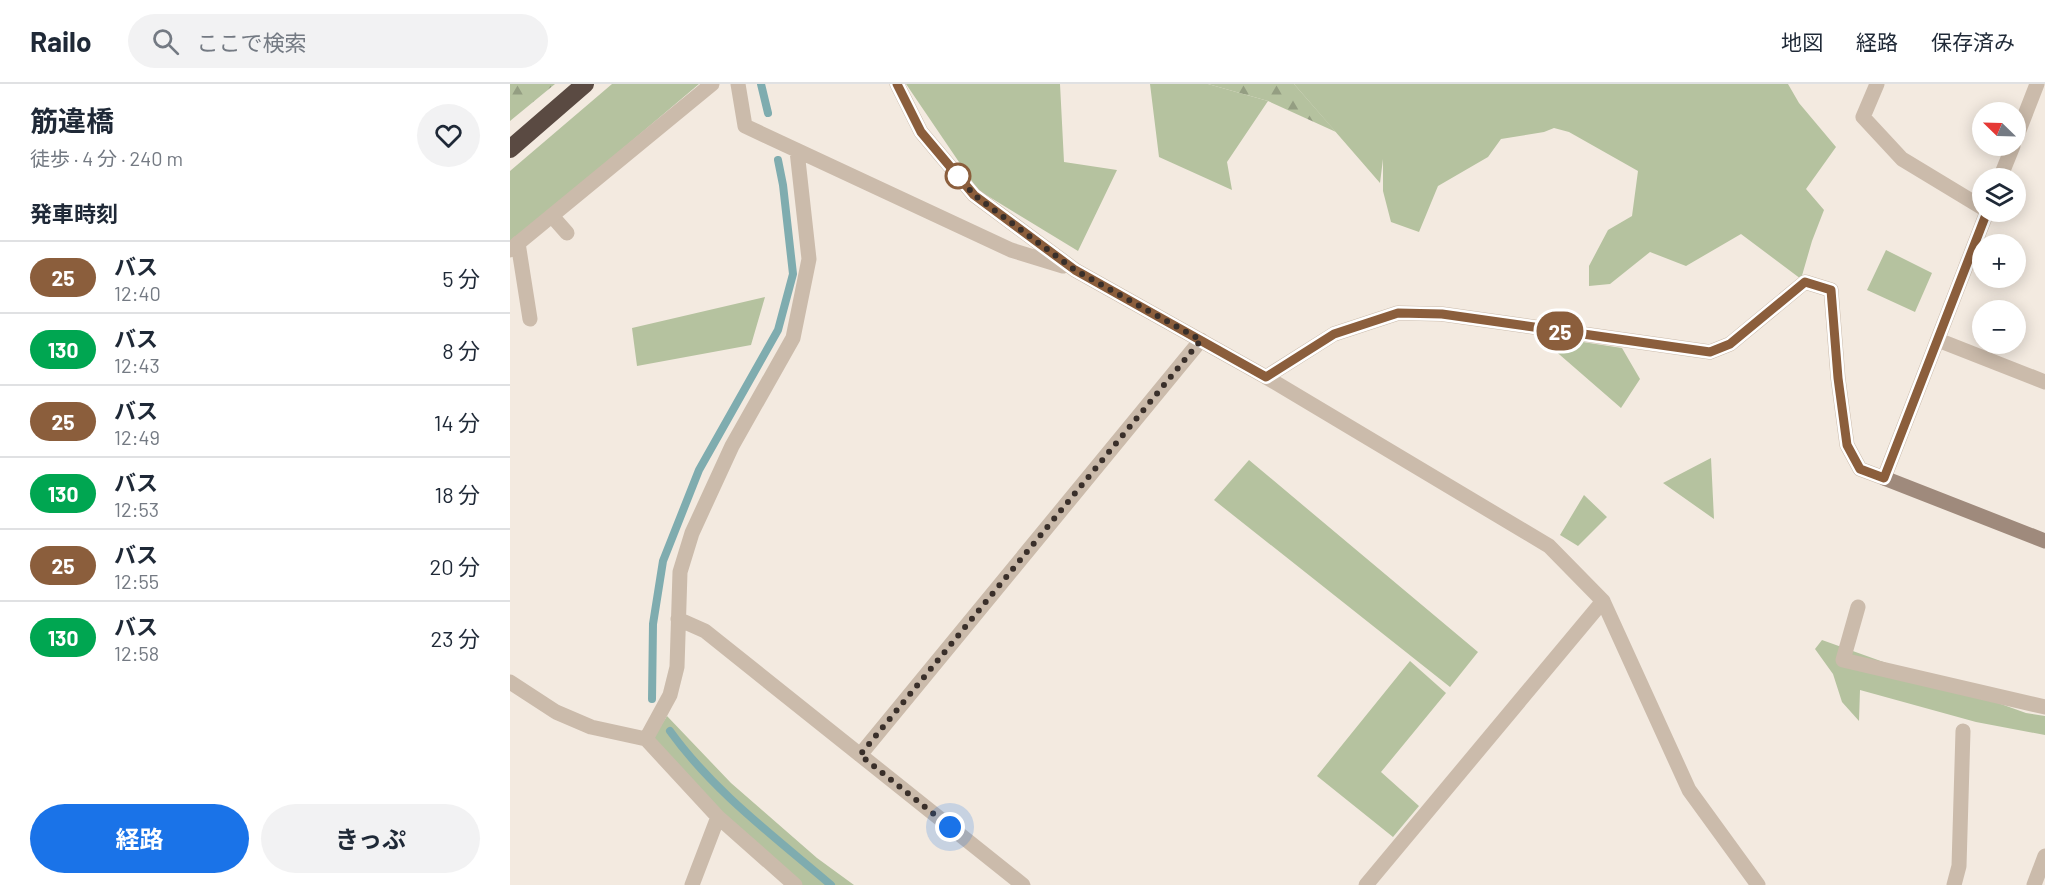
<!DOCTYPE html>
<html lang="ja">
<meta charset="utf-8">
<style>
body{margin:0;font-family:Barlow,"Noto Sans JP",sans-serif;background:#f2f2f3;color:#1f2937;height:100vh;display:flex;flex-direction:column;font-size:22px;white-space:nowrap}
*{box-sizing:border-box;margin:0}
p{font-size:20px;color:#747a83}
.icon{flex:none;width:33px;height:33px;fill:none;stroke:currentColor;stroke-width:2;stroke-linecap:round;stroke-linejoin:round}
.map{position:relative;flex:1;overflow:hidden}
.side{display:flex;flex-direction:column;background:#fff;width:510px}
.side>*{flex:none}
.badge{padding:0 12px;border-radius:20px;font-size:21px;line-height:39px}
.needle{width:39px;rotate:293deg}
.tools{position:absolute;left:1462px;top:18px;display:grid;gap:12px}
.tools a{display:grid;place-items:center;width:54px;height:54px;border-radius:50%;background:#fff;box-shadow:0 3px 15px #0003;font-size:30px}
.you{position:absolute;width:30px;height:30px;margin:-15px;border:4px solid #fff;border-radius:50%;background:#1a73e8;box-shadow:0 0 0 9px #1a73e833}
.map>.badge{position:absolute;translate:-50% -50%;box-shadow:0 0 0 3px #fff}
h2{padding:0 30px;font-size:22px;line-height:54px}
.round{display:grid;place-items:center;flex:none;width:63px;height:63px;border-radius:32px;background:#f2f2f3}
.headline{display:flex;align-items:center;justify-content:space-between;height:102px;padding:0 30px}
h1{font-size:28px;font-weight:700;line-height:45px}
.primary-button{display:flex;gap:12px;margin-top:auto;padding:12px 30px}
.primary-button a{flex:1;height:69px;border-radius:36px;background:#1a73e8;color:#fff;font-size:24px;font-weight:700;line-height:69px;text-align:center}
.primary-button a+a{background:#f2f2f3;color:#1f2937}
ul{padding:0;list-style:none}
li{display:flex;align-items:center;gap:18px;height:72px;padding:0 30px;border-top:2px solid #e0e1e3}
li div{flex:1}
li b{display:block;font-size:22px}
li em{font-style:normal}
li .badge{min-width:66px;font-weight:700;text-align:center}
header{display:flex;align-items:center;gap:36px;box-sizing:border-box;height:84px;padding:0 30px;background:#fff;border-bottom:2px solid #e0e1e3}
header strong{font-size:28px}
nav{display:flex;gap:33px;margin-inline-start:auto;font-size:21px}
.search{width:420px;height:54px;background:#f2f2f3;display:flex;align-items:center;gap:15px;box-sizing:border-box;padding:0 21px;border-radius:33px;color:#747a83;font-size:22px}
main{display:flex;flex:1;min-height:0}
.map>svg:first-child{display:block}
</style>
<header>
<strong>Railo</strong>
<div class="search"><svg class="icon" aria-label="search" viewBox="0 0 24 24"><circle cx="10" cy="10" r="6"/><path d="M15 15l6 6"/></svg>ここで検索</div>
<nav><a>地図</a><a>経路</a><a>保存済み</a></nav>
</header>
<main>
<section class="side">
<div class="headline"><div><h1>筋違橋</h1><p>徒歩 · 4 分 · 240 m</p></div><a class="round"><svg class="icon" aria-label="heart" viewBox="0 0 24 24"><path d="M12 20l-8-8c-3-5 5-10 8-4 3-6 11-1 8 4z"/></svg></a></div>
<h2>発車時刻</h2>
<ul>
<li><span class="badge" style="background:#8b5e3c;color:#fff">25</span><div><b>バス</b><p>12:40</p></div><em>5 分</em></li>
<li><span class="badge" style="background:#00a651;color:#fff">130</span><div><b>バス</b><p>12:43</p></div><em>8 分</em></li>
<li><span class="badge" style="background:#8b5e3c;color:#fff">25</span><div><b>バス</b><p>12:49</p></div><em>14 分</em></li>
<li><span class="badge" style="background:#00a651;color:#fff">130</span><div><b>バス</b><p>12:53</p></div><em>18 分</em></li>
<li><span class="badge" style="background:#8b5e3c;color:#fff">25</span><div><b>バス</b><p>12:55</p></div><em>20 分</em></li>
<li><span class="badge" style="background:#00a651;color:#fff">130</span><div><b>バス</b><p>12:58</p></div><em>23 分</em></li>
</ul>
<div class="primary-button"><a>経路</a><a>きっぷ</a></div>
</section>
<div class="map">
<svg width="1535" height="801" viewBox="0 0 1535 801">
<defs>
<pattern id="forest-firs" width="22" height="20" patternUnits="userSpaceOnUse" patternTransform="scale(1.5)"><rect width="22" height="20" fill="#b5c29f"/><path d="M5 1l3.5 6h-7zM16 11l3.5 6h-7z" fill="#949e82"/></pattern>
</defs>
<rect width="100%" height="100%" fill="#f3eae0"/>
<path fill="#b5c29f" d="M102,0H189L0,160V87Z
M396,0H550L554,78L607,86L568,167L468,106Z
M640,0H698L758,17L717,78L722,106L649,73Z
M784,0H1278L1289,19L1326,63L1296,105L1314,126L1302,157L1291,195L1231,150L1176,182L1140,168L1100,200L1079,202V182L1098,146L1122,132L1128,87L1059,48L1044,44L1034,48L991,55L978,73L928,102L909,148L881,138L873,107V75L870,99Z
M1376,166L1422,189L1405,228L1357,206Z
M255,213L241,261L127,282L122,244Z
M1027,251L1112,264L1130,295L1111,324Z
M1201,374L1204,435L1153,399Z
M739,376L968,568L940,603L704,416Z
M1074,411L1097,433L1068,462L1050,451Z
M1312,556L1516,629L1535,632V651L1466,638L1350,606L1349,637L1332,618L1323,590L1305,565Z
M900,577L936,609L871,688L909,722L883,753L807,692Z
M157,632L221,699L307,774L344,801H288L140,659Z"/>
<path fill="url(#forest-firs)" d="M0,0H45L0,37Z
M698,0H784L826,48L758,17Z"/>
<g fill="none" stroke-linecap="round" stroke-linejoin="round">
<path stroke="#7facaf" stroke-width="8" d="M251,0L258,29
M142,615L143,540L153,477L189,386L268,246L283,190L273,101L268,76
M160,647C203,707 265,753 321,801"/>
<path stroke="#cbbbab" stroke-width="15" d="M42,132L57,149
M8,159L20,235"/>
<path stroke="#cbbbab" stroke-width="15" d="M228,0L235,42L501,166L553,182
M387,0L411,48L464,111L565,186L756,293L1039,462L1093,517L1179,706L1248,801
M1367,0L1353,33L1392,75L1473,124
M1506,54L1527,0
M1490,94L1503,62
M0,166L202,0
M1428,256L1535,298
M756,293L824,250L888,229L932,230L1200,268L1220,260L1295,198L1321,206L1328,294L1337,361L1350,385L1374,394L1477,128
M1348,523L1333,576L1535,623
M168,535L195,547L513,801
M0,598L46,628L81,643L136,655L208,733L285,801
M136,655L160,611L167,583L170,488L182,449L222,362L283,254L299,175L287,67
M350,671L691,256
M182,801L208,733
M856,801L1093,517
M1444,801L1449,782L1453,647
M1524,801L1535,772"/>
<path stroke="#9f8a7c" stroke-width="15" d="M1374,394L1535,457"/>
<path stroke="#5a4a42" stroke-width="18" d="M0,65L75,0"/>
</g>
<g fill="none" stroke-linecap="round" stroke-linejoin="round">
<g stroke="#fff" stroke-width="14">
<path id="line" d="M387,0L411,48L464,111L565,186L756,293L824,250L888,229L932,230L1200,268L1220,260L1295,198L1321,206L1328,294L1337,361L1350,385L1374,394L1477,128"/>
</g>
<use href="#line" stroke="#8b5e3c" stroke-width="9"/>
<path stroke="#392f2a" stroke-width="6" stroke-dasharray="0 10.8" d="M440,743L350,671L691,256L565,186L464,111L448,92"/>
</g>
<circle fill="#fff" stroke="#8b5e3c" stroke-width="3" cx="448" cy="92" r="12"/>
</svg>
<div class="tools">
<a><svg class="needle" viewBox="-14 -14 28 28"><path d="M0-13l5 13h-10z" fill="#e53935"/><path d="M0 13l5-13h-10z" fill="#747a83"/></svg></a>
<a><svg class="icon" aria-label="layers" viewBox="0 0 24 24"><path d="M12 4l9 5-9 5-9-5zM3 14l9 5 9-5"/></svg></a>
<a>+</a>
<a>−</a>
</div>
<div class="you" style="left:440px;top:743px"></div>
<b class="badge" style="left:1050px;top:247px;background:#8b5e3c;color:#fff">25</b>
</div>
</main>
